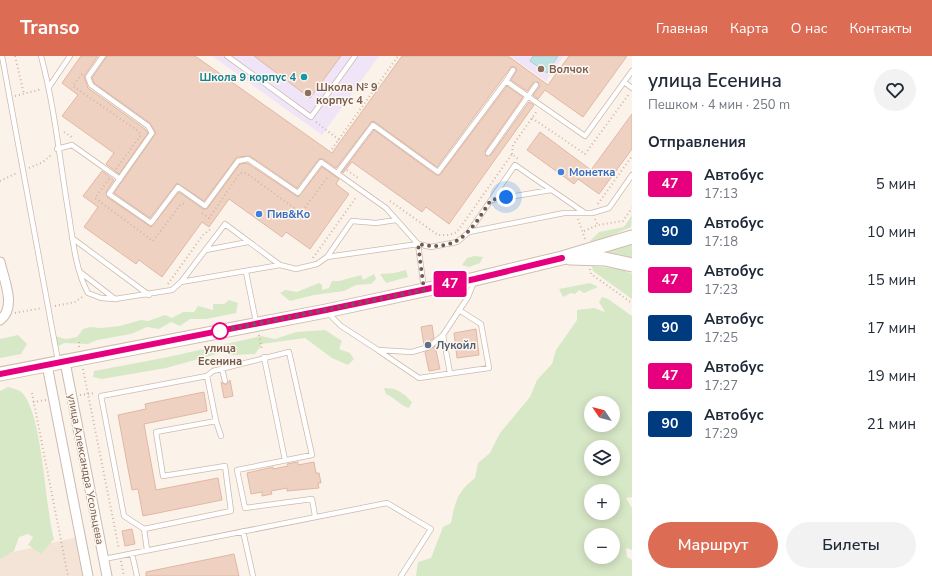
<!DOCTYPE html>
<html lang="ru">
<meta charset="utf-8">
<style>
body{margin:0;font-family:"Nunito Sans",sans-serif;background:#f2f2f3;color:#1f2937;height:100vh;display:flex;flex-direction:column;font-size:15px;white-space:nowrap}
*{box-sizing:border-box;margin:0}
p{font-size:13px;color:#747a83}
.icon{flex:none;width:22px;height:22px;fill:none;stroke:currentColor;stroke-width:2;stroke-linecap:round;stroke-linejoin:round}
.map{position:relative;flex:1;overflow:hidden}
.drawer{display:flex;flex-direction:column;background:#fff;width:300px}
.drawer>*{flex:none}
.badge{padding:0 8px;border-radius:3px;font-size:14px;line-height:26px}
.needle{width:26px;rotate:305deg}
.buttons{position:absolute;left:584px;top:340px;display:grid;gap:8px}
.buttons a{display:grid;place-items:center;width:36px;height:36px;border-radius:50%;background:#fff;box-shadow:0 2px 10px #0003;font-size:20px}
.you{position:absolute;width:20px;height:20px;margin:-10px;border:3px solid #fff;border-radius:50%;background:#1a73e8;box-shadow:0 0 0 6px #1a73e833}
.map>.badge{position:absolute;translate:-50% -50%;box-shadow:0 0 0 2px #fff}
h2{padding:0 16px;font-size:15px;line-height:36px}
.round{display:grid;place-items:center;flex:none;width:42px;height:42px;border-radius:21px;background:#f2f2f3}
.overview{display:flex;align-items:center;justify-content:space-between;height:68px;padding:0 16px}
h1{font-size:19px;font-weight:600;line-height:30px}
.cta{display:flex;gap:8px;margin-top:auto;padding:8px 16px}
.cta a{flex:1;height:46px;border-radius:24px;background:#dd6c55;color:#fff;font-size:16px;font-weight:600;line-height:46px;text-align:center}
.cta a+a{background:#f2f2f3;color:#1f2937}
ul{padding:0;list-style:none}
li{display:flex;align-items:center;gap:12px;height:48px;padding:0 16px}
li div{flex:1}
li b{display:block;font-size:15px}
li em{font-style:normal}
li .badge{min-width:44px;font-weight:700;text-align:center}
header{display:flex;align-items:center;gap:24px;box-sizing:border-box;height:56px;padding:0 20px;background:#dd6c55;color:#fff}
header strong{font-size:19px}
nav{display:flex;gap:22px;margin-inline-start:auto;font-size:14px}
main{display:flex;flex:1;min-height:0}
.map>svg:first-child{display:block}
</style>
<header>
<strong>Transo</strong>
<nav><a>Главная</a><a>Карта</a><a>О нас</a><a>Контакты</a></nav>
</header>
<main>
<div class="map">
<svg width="632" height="520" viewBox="0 0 632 520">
<rect width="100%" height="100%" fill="#fbf3e9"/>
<path fill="#f3e4d7" d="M86,479L93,520H0V499Z"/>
<path fill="#f0e5f8" d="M212,0H379L322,79Z
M510,0H564L546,25Z"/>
<path fill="#d7e8c7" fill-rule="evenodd" d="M632,159L631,171L603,183L589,186L599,176L624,171Z
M632,186V203L622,199L595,195Z
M474,200L483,201L480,207L469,211L462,209L467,202Z
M592,210L620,213L632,218V243L593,215Z
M406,214L408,221L386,227L380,218L394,217Z
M374,218L376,223L371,228L356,229L344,235L314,239L290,245L280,237L285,234L297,236L319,227L322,229V234L329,232L332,225H339L361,219L363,224Z
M590,227L598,231L584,237L579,234L575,238L571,237L563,241L559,233Z
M602,241L608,243L632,260V441L626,442L632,452V494L626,492L627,501L632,504V520H416L418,506L431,502L443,471L451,467C455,445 458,435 475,422L478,407L490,397L500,377L530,341L537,324L552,308L556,294L577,264V254L594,252L605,256L599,246ZM591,347H613V369H591ZM591,391H613V413H591ZM591,435H613V457H591ZM591,479H613V501H591Z
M229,244L238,247L236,257L206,263H190L180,270L171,266L159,273L147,271L131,278L97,284L88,288L64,287L59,290L53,286L55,280L66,283L77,281L83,273L90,271L101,272L120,270L141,264L148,265L165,259L172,262L183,256H194L198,250L213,254V248H224Z
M325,274L342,285L339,293L350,297L354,303L348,309L332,302L305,282L262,288L255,298L233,299L224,296L166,312L102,323L93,321L94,315L168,301L261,280L275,283L296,276Z
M18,279L27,288L21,298L0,302V283Z
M8,331C11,332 17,333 20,335C43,352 45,453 54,483L41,498L28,489L33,481L28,478L19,481L14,495L0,503V335Z
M384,332C397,332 402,336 412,346L409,352C399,349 396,342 386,338Z"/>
<path fill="#bee1e4" stroke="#a5d1d5" d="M533,0H558L547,17L530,5Z"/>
<path fill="#efd1c2" stroke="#e1b7a3" d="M81,0H98L84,20L88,32L145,73L148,77L119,118L106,108L114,97L62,60L78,39L62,27Z
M107,0H195L332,97L402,0H508L548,29L569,0H627L583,61L545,34L538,43L533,39L540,30L538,26L533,27L527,35L511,24L517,14L515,11H511L437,111L375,66L372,65L336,112L323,103H319L297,132L250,100L237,101L204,145L177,127L150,162L114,137L156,77L150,67L94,27L92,22Z
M254,0H341L310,42Z
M507,30L523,41L485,95L486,100L491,99L529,46L534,49L449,168L426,151L422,156L352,106L343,117L342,116L374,74L436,119H440Z
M632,58V93L599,138L578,123L574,128L527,94L540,76L591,114Z
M247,107L298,141L322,111L339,123L336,128L349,138L310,193L286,176L282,181L229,143L209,171L202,166L162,221L139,204L136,208L84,171L98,151L83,140L102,115L114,124L106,136L107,141L151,171L179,136L203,153H207L240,108Z
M432,269L434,282L424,289L421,271Z
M476,273L479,299L457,302L454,277Z
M435,290L440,313L429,315L425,296Z
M230,324L233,340L224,342L221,326L226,329Z
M204,336L207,355L144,368L156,434L218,422L222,444L143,460L138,433L132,434L118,359L146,353L145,348Z
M298,406V409L314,406L316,417H319L321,427H318L319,432L287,435V432L271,435L272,438L262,440V436L251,438L247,417L273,411V413L288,410L287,408Z
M132,473L135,488L125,490L122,475Z
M234,498L239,520H146V516Z"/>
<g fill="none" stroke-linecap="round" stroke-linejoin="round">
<g stroke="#cdbaaf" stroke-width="6">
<path id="lane" d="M2,0L58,305
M41,0C55,52 60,107 69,160C73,186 76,215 88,237L101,242L115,243L172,234L181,226L280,209L296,213L317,208L327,201L418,188L431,191L457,186L469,176L564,157H592L609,152L632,119
M103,0L88,21L91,29L148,70L152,77L109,138L151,167L178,131L205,150L238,105L248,103L298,137L321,106L386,152L418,188L424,233
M227,0L311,61L355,0
M506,25L513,14
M624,26L632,32
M49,31L70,0
M57,93L72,89L120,123
M488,97L536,29
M337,117L373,69L438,116L506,25L585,80L632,15
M491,144L551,134
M469,176L515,109L585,157
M72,182L149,239
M206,194L248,186
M327,201L352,165L376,167L396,164
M80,216L115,243
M246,216L256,266
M181,226L225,168L280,209
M328,257L341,270L378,294L412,296L429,291L443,279L468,241L474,226
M443,279L450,317
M379,295L419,322L489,312L481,268L459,254
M264,301L285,404
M222,313L225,325
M216,365L221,380
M144,473L231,455L225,410L163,420L156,376L216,365L207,320
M243,475L253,520
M147,494L144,473L124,460L101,340L207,320L213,315L289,296L312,399L237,414L245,452L312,443L315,460
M132,498L137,520
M104,503L387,447L431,473L401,520"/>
</g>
<g stroke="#cdbaaf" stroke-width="11">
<path id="street" d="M0,206C4,224 17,252 0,264
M65,306L107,520
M47,309L88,520"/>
</g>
<g stroke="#d1bcaf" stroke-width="15">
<path id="secondary" d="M570,202L605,203L632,209
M0,318L326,255L475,223L562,202L632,181"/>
</g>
<path stroke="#d4b4a5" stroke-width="2" stroke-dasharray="1 3" stroke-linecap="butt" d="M15,0L24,38
M82,18L73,30L138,75L141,79L116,113
M15,40L42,33
M532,62L585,98L629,38
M316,66L339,84
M64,76L73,82
M332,93L398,0
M512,98L513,89L537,55
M29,112L43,106L52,98
M347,114L358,122
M109,123L95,142L153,185L181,148L186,147
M0,125L17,117
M390,145L438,179H449L457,176L512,98L518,103
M598,148L632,100
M202,157L209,162L240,117H246L301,157L327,122L330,121
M578,163L585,183
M595,163L598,169
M584,175L598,169L623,165L632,152
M313,202L357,140
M590,213L591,218L632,247
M168,228L203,179L212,172
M55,250L75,246L82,241
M15,257L42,252
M259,279L262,294
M79,286V291
M83,313L119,493
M32,337L68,520
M80,339L95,337
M33,346L46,344
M121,505L124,520"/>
<use href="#lane" stroke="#fff" stroke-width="4.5"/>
<use href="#street" stroke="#fff" stroke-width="9"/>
<use href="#secondary" stroke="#fff" stroke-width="13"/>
</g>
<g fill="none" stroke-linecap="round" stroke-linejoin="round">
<g stroke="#fff" stroke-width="9">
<path id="line" d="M0,318L326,254L475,223L562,202"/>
</g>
<use href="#line" stroke="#e6007e" stroke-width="6"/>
<path stroke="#74594e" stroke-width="4" stroke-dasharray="0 7.2" d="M220,275L216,276L424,234L418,188C460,197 471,174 491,144L506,141"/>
</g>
<g fill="#8d6e63" stroke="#fef7ef" stroke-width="1.5">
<circle cx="541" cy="13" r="4"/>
<circle cx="308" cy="37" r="4"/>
</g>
<circle fill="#0f9aa8" stroke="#fef7ef" stroke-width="1.5" cx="304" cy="21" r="4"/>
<g fill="#3f7fe0" stroke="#fef7ef" stroke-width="1.5">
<circle cx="561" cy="116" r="4"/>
<circle cx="259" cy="158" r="4"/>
</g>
<circle fill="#fff" stroke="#e6007e" stroke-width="2" cx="220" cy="275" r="8"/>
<circle fill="#5c6f8a" stroke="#fef7ef" stroke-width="1.5" cx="428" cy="289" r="4"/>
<g text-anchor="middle" stroke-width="3" stroke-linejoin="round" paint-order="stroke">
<g font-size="11" font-weight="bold" fill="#785e54" stroke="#fef7ef" text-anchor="start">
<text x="549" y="17">Волчок</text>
<text x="316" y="35">Школа № 9<tspan x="316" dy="13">корпус 4</tspan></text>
</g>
<g font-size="11" font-weight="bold" fill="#0d838f" stroke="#fef7ef" text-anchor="end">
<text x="296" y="25">Школа 9 корпус 4</text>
</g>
<g font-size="11" font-weight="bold" fill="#366cbe" stroke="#fef7ef" text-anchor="start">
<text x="569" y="120">Монетка</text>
<text x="267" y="162">Пив&amp;Ко</text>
</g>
<g font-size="11" font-weight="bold" fill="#4e5e75" stroke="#fef7ef" text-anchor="start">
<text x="436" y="293">Лукойл</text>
</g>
<g font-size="11" font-weight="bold" fill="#74594e" stroke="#fef7ef">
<text x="220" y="296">улица<tspan x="220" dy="13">Есенина</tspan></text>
</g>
<g font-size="11" fill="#74594e" stroke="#fef7ef">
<text transform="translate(86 413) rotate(79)" y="4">улица Александра Усольцева</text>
</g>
</g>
</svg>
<div class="buttons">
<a><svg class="needle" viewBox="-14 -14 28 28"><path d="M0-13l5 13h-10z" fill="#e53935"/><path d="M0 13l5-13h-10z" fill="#747a83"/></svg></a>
<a><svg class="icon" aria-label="layers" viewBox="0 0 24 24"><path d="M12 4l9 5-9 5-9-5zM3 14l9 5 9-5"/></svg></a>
<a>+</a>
<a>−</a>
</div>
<div class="you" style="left:506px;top:141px"></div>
<b class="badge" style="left:450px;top:228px;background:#e6007e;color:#fff">47</b>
</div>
<section class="drawer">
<div class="overview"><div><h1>улица Есенина</h1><p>Пешком · 4 мин · 250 m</p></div><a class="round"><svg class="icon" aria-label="heart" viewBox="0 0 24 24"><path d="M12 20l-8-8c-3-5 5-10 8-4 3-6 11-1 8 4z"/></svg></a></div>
<h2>Отправления</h2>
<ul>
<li><span class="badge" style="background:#e6007e;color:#fff">47</span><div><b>Автобус</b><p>17:13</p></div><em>5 мин</em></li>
<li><span class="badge" style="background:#003b80;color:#fff">90</span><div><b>Автобус</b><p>17:18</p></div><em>10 мин</em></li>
<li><span class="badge" style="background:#e6007e;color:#fff">47</span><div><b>Автобус</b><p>17:23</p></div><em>15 мин</em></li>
<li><span class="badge" style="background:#003b80;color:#fff">90</span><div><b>Автобус</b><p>17:25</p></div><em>17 мин</em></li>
<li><span class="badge" style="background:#e6007e;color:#fff">47</span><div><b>Автобус</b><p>17:27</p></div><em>19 мин</em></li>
<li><span class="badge" style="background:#003b80;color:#fff">90</span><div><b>Автобус</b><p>17:29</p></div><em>21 мин</em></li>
</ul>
<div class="cta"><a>Маршрут</a><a>Билеты</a></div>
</section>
</main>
